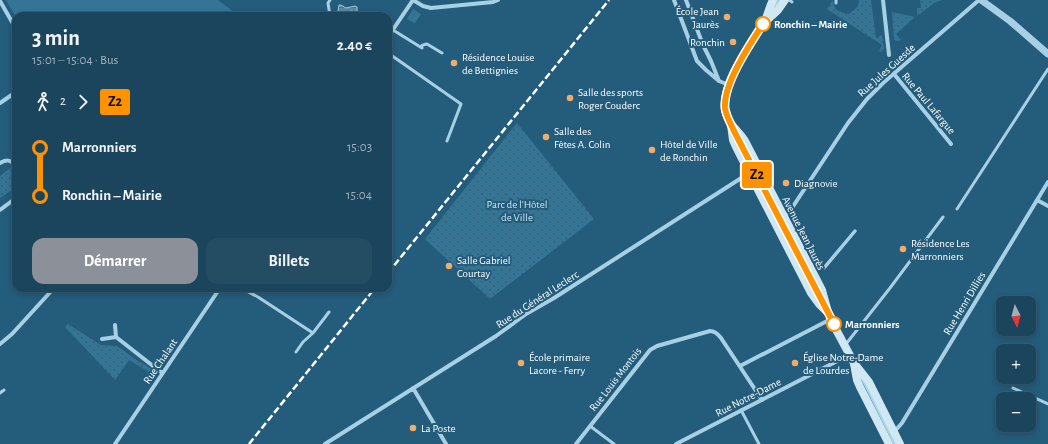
<!DOCTYPE html>
<html lang="fr">
<meta charset="utf-8">
<style>
body{margin:0;font-family:"Alegreya Sans",sans-serif;background:#244c62;color:#f1f3f6;height:100vh;display:flex;flex-direction:column;font-size:15px;white-space:nowrap}
*{box-sizing:border-box;margin:0}
p{font-size:13px;color:#a0b1bb}
.icon{flex:none;width:22px;height:22px;fill:none;stroke:currentColor;stroke-width:2;stroke-linecap:round;stroke-linejoin:round}
.map{position:relative;flex:1;overflow:hidden}
.details{position:absolute;left:12px;top:12px;width:380px;height:280px;display:flex;flex-direction:column;background:#1b455c;border-radius:12px;box-shadow:0 2px 6px #0003,0 0 0 1px #395d72}
.details>*{flex:none}
.badge{padding:0 8px;border-radius:3px;font-size:14px;line-height:26px}
.needle{width:26px;rotate:174deg}
.buttons{position:absolute;left:996px;top:296px;display:grid;gap:8px}
.buttons a{display:grid;place-items:center;width:40px;height:40px;border-radius:8px;background:#1b455c;box-shadow:0 2px 6px #0003,0 0 0 1px #395d72;font-size:20px}
.map>.badge{position:absolute;translate:-50% -50%;box-shadow:0 0 0 2px #fff}
.legs{display:flex;align-items:center;gap:6px;height:44px;padding:0 20px;font-size:13px}
.legs p{margin-inline-start:auto}
.overview{display:flex;align-items:center;justify-content:space-between;height:68px;padding:0 20px}
h1{font-size:22px;font-weight:600;line-height:30px}
.cta{display:flex;gap:8px;margin-top:auto;padding:8px 20px}
.cta a{flex:1;height:46px;border-radius:12px;background:#8c9099;color:#fff;font-size:16px;font-weight:600;line-height:46px;text-align:center}
.cta a+a{background:#244c62;color:#f1f3f6}
ul{padding:0 20px;list-style:none}
li{display:flex;align-items:center;gap:14px;height:48px;font-size:15px}
li i{display:grid;place-items:center;width:6px;height:100%;margin:0 5px;background:currentColor}
li i::after{content:'';width:10px;height:10px;margin:-5px;border:3px solid;border-radius:50%;background:#1b455c}
li p{margin-inline-start:auto}
li:first-child i{background:linear-gradient(#0000 50%,currentColor 0)}
li:last-child i{background:linear-gradient(currentColor 50%,#0000 0)}
.map>svg:first-child{display:block}
</style>
<div class="map">
<svg width="1048" height="444" viewBox="0 0 1048 444">
<defs>
<pattern id="grass-dots" width="8" height="8" patternUnits="userSpaceOnUse"><rect width="8" height="8" fill="#347596"/><path d="M2 2h.1M6 6h.1" fill="none" stroke="#415e6d" stroke-width="1.8" stroke-linecap="round"/></pattern>
<pattern id="water-rules" width="6" height="5" patternUnits="userSpaceOnUse"><rect width="6" height="5" fill="#5e879d"/><path d="M0 2.5h6" fill="none" stroke="#576f7d"/></pattern>
</defs>
<rect width="100%" height="100%" fill="#245c7b"/>
<path fill="url(#grass-dots)" d="M833,0C833,10 840,13 849,14C854,10 859,8 859,0H871L876,38L882,35L884,49L883,51L881,52L879,51L882,45L827,9Z
M920,0H942L934,3L917,16V8H921Z
M892,12L915,17L896,34L901,40L898,41L894,40Z
M517,123L594,219L490,299L425,239Z
M10,168L16,173V187L0,198V176Z
M68,324L101,345L116,346L120,348L132,357L156,372L154,375L129,360L115,380L65,327Z"/>
<path fill="#347596" d="M6,0H218L239,16L16,17Z
M413,9L421,14L415,23L407,19Z"/>
<path fill="url(#water-rules)" stroke="#9bcde5" d="M339,5H341L346,8L355,6L357,7V11L356,12L351,11L344,15H341L338,11Z"/>
<g fill="none" stroke-linecap="round" stroke-linejoin="round">
<path stroke="#a7d0e4" stroke-width="3" d="M789,0L792,2
M836,0V3
M772,11L779,0
M330,16L328,3L330,0
M393,30L422,48
M420,47L423,45L427,44L442,53
M388,53L461,104L447,141
M736,134L821,300
M957,209L1048,69
M241,288L258,297L313,333
M846,344L890,288L943,217
M296,352L303,342L313,333L329,312
M862,378L895,444
M1013,388L1048,404
M0,393L4,390
M741,410L759,444
M590,426L614,444"/>
<path stroke="#a7d0e4" stroke-width="3.5" d="M824,268L855,231"/>
<path stroke="#a7d0e4" stroke-width="4" d="M413,0L423,6L431,8L493,2L498,0
M674,0L697,61L706,70L719,81L729,85
M686,0L703,45L711,61L719,81
M883,0L889,55
M0,1L16,29
M388,37L413,0
M894,74L951,144
M0,103L16,92
M0,163C7,159 10,160 16,165
M1037,200L1048,206
M0,210L16,198
M774,221L786,215L790,211L848,123L867,99L883,83L979,0
M115,325L116,337
M102,339L116,337L162,373
M0,344L12,334L54,288
M740,366L831,319
M413,388L446,444
M894,432L902,423L1048,182
M115,444L220,288
M325,444L496,336L526,314L554,298L746,175L759,169
M576,444L650,350L657,346L710,331C715,331 718,334 721,338L762,400
M676,444L849,355"/>
<path stroke="#a7d0e4" stroke-width="7" d="M981,0L1010,21L1048,54"/>
<path stroke="#d0e7f4" stroke-width="8" d="M773,0C769,7 768,15 764,23C761,28 757,33 754,38C742,57 719,90 726,114C729,125 739,131 745,141L822,290L828,312L832,322L854,363L869,382L900,444
M765,22L778,10L785,0
M731,125L733,140L736,147L811,293L819,304L827,312
M854,364L857,380L860,387L889,444"/>
<path stroke="#fff" stroke-width="2.5" stroke-dasharray="7 3" stroke-linecap="butt" d="M388,273L609,0
M249,444L375,288"/>
</g>
<g fill="none" stroke-linecap="round" stroke-linejoin="round">
<g stroke="#fff" stroke-width="9">
<path id="line-1" d="M763,24C750,44 723,84 725,108C726,116 731,124 734,131L834,324"/>
</g>
<use href="#line-1" stroke="#ff9200" stroke-width="6"/>
</g>
<g fill="#efad6b" stroke="#245c7b" stroke-width="1.5">
<circle cx="727" cy="17" r="4"/>
<circle cx="733" cy="42" r="4"/>
<circle cx="454" cy="63" r="4"/>
<circle cx="570" cy="98" r="4"/>
<circle cx="546" cy="137" r="4"/>
<circle cx="652" cy="150" r="4"/>
<circle cx="786" cy="183" r="4"/>
<circle cx="903" cy="249" r="4"/>
<circle cx="449" cy="266" r="4"/>
<circle cx="521" cy="363" r="4"/>
<circle cx="795" cy="363" r="4"/>
<circle cx="413" cy="428" r="4"/>
</g>
<g fill="#fff" stroke="#ff9200" stroke-width="2">
<circle cx="763" cy="24" r="7"/>
<circle cx="834" cy="324" r="7"/>
</g>
<g text-anchor="middle" stroke-width="4" stroke-linejoin="round" paint-order="stroke">
<g font-size="11" fill="#fff" stroke="#245c7b" text-anchor="start">
<text x="719" y="15" text-anchor="end">École Jean<tspan x="719" dy="13">Jaurès</tspan></text>
<text x="725" y="46" text-anchor="end">Ronchin</text>
<text x="462" y="61">Résidence Louise<tspan x="462" dy="13">de Bettignies</tspan></text>
<text x="578" y="96">Salle des sports<tspan x="578" dy="13">Roger Couderc</tspan></text>
<text x="554" y="135">Salle des<tspan x="554" dy="13">Fêtes A. Colin</tspan></text>
<text x="660" y="148">Hôtel de Ville<tspan x="660" dy="13">de Ronchin</tspan></text>
<text x="794" y="187">Diagnovie</text>
<text x="911" y="247">Résidence Les<tspan x="911" dy="13">Marronniers</tspan></text>
<text x="457" y="264">Salle Gabriel<tspan x="457" dy="13">Courtay</tspan></text>
<text x="529" y="361">École primaire<tspan x="529" dy="13">Lacore - Ferry</tspan></text>
<text x="803" y="361">Église Notre-Dame<tspan x="803" dy="13">de Lourdes</tspan></text>
<text x="421" y="432">La Poste</text>
</g>
<g font-size="11" font-weight="bold" fill="#fff" stroke="#245c7b" text-anchor="start">
<text x="774" y="28">Ronchin – Mairie</text>
<text x="845" y="328">Marronniers</text>
</g>
<g font-size="11" fill="#fff" stroke="#245c7b">
<text transform="translate(886 70) rotate(-42)" y="4">Rue Jules Guesde</text>
<text transform="translate(929 103) rotate(50)" y="4">Rue Paul Lafargue</text>
<text transform="translate(804 233) rotate(63)" y="4">Avenue Jean Jaurès</text>
<text transform="translate(537 299) rotate(-33)" y="4">Rue du Général Leclerc</text>
<text transform="translate(964 303) rotate(-59)" y="4">Rue Henri Dillies</text>
<text transform="translate(160 361) rotate(-56)" y="4">Rue Chalant</text>
<text transform="translate(615 379) rotate(-52)" y="4">Rue Louis Montois</text>
<text transform="translate(748 397) rotate(-27)" y="4">Rue Notre-Dame</text>
</g>
<g font-size="11" fill="#cae6f4" stroke="#245c7b">
<text x="517" y="208">Parc de l’Hôtel<tspan x="517" dy="13">de Ville</tspan></text>
</g>
</g>
</svg>
<div class="buttons">
<a><svg class="needle" viewBox="-14 -14 28 28"><path d="M0-13l5 13h-10z" fill="#e53935"/><path d="M0 13l5-13h-10z" fill="#a0b1bb"/></svg></a>
<a>+</a>
<a>−</a>
</div>
<b class="badge" style="left:757px;top:175px;background:#ff9200;color:#111">Z2</b>
<section class="details">
<div class="overview"><div><h1>3 min</h1><p>15:01 – 15:04 · Bus</p></div><b>2.40 €</b></div>
<div class="legs"><svg class="icon" aria-label="walk" viewBox="0 0 24 24"><circle cx="13" cy="4" r="2"/><path d="M13 8l-2 6 4 7M11 14l-3 7M7 12l3-4h3l4 4"/></svg>2<svg class="icon" aria-label="forward" viewBox="0 0 24 24"><path d="M9 5l7 7-7 7"/></svg><b class="badge" style="background:#ff9200;color:#111">Z2</b></div>
<ul>
<li><i style="color:#ff9200"></i><b>Marronniers</b><p>15:03</p></li>
<li><i style="color:#ff9200"></i><b>Ronchin – Mairie</b><p>15:04</p></li>
</ul>
<div class="cta"><a>Démarrer</a><a>Billets</a></div>
</section>
</div>
